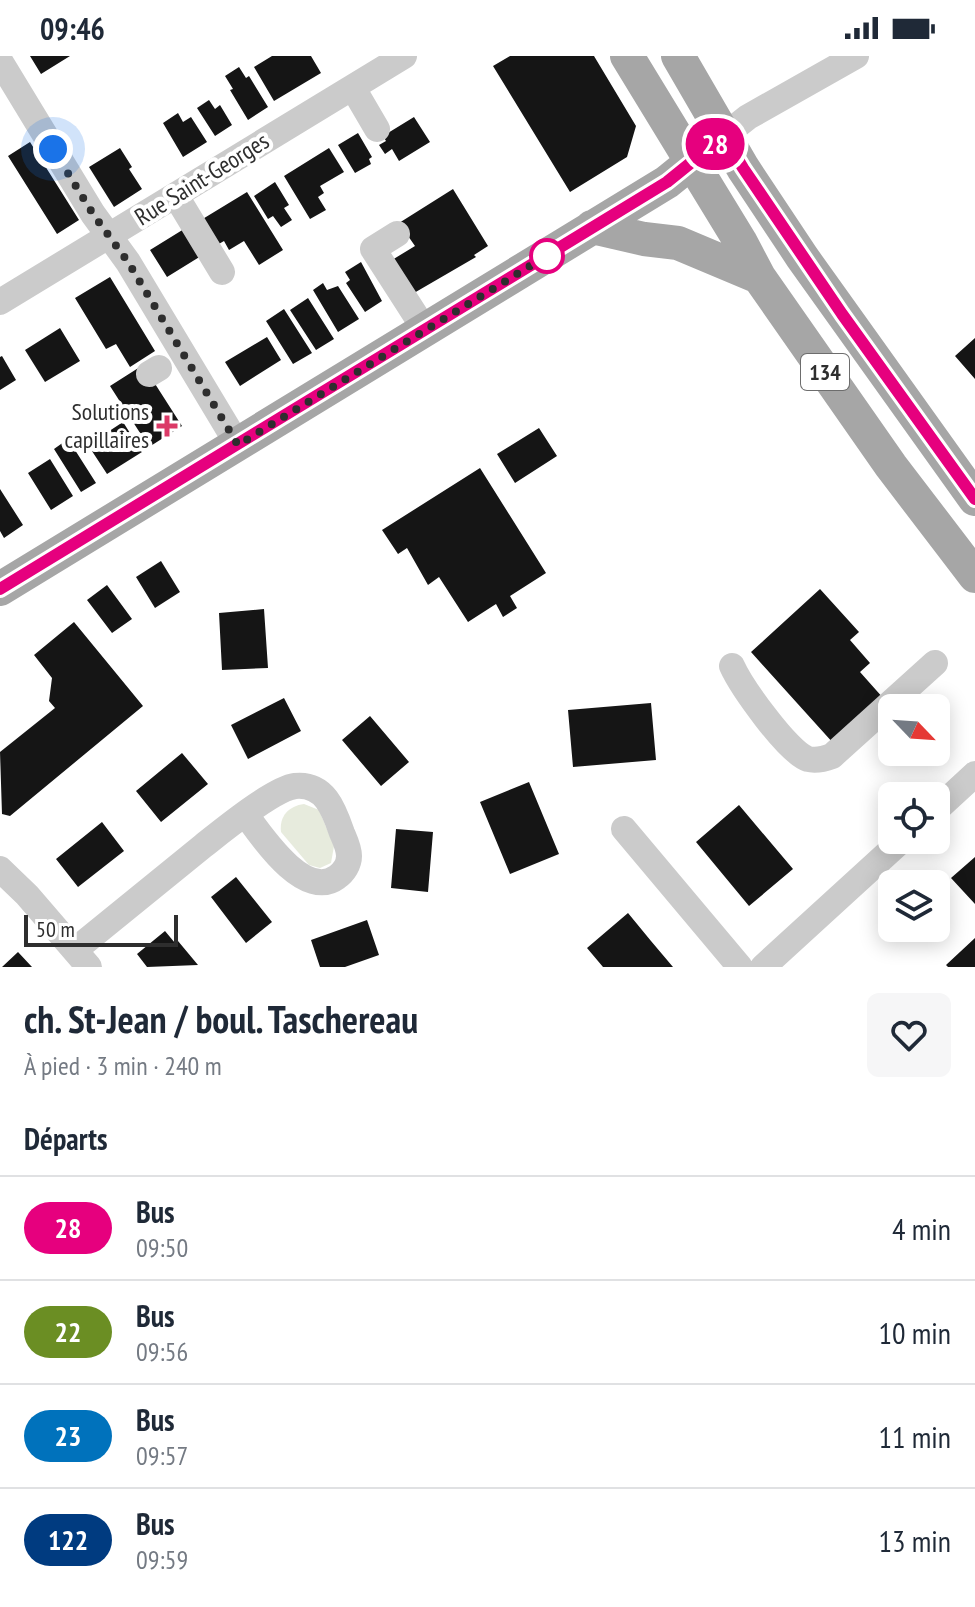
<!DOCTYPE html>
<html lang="fr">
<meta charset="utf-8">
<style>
body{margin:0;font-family:"PT Sans Narrow",sans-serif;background:#f6f6f7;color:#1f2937;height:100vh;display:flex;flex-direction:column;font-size:30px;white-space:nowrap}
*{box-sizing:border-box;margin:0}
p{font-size:26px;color:#747a83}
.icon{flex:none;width:44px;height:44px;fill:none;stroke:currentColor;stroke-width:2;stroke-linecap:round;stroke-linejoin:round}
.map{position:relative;height:911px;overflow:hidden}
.side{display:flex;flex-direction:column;background:#fff;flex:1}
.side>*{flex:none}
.badge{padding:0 16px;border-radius:26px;font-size:28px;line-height:52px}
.needle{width:52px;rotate:115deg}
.fabs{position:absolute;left:878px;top:638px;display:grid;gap:16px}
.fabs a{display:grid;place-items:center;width:72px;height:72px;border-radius:12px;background:#fff;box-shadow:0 4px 20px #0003;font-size:40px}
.scale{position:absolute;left:24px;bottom:20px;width:154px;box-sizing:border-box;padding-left:8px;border:4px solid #2e2e2e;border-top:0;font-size:22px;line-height:28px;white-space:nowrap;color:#2e2e2e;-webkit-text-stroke:6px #fff;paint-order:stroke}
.you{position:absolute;width:40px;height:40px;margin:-20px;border:6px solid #fff;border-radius:50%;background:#1a73e8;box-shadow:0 0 0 12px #1a73e833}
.map>.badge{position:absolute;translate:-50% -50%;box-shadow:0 0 0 4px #fff}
h2{padding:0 24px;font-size:30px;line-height:72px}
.round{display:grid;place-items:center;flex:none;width:84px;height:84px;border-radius:12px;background:#f6f6f7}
.summary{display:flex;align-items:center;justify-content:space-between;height:136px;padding:0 24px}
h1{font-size:38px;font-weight:700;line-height:60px}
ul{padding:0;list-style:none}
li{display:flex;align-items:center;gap:24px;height:104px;padding:0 24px;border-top:2px solid #e0e1e3}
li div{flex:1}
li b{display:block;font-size:30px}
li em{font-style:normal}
li .badge{min-width:88px;font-weight:700;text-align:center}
.status{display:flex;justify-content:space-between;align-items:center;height:56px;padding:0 40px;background:#fff;direction:ltr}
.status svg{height:22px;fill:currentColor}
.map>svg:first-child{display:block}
</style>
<div class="status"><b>09:46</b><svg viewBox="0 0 49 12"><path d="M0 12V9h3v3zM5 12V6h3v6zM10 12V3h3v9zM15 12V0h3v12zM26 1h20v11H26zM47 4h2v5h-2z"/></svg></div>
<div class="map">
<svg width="975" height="911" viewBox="0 0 975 911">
<rect width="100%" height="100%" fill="#fff"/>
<path fill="#e7ebdd" d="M304,748L319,754L334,790L331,807L320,812L309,809L281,776C279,760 289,750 304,748Z"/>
<path fill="#151515" d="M30,0H70L41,18Z
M272,0H311L321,17L274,45L254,11Z
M510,0H594L636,70L627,101L570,136L493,10Z
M239,11L246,22L249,20L268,51L248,64L230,34L233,33L225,20Z
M209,44L215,53L220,49L232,69L215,80L197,52Z
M178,57L183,66L191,61L207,86L183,101L163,67Z
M414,61L430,86L399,105L392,93L385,98L379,89L386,85L383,80Z
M358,77L372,101L369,103L371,108L355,117L338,89Z
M30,86L79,164L57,178L8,100Z
M120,92L132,111L129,113L142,133L114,151L89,111Z
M329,92L344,116L320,130L324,137L318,141L326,154L310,163L284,120Z
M275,126L289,149L284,152L292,164L281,171L273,160L268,163L254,140Z
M453,133L488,190L474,199L476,201L414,237L392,204L415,190L399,167Z
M247,136L283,194L259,209L244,185L229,194L224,185L217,189L201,164Z
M184,173L201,200L167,221L150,194Z
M361,206L382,245L365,256L346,227L350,224L345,216Z
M110,221L155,295L130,311L116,288L106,293L75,242Z
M323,227L327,234L338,230L359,263L338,276L313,234Z
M308,242L334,283L316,294L290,254Z
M284,253L312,297L293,308L266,265Z
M60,272L80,305L45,326L25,294Z
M267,281L281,304L240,330L225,306Z
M975,282V323L955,300Z
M2,300L16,324L0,334V301Z
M143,309L182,370L149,391L110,330Z
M123,366L142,396L107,418L88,389Z
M539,372L557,400L515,427L497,398Z
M68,383L96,427L81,436L54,393Z
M50,403L73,440L51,454L28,417Z
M480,412L546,517L510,540L517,552L503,561L496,548L468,566L439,521L428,529L407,492L398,498L382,474Z
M0,433L23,469L4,482L0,475Z
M161,505L180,536L155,552L136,521Z
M107,529L132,563L112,577L87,544Z
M820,533L859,576L850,584L870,607L860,616L884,643L834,688L751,596Z
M264,553L268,612L222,614L219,557Z
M74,566L143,650L10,760L2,758L0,696L55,652L49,645L52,622L34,599Z
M284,642L301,675L248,703L231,669Z
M651,647L656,704L573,711L568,654Z
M370,660L409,706L381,730L342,684Z
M182,697L208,728L161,766L136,735Z
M529,726L559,798L510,818L480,746Z
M739,749L793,813L749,850L696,786Z
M102,766L124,795L78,831L56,803Z
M396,773L433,776L428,836L391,832Z
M975,801V848L951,822Z
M236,821L272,866L246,887L211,841Z
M628,857L651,885L673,911H603L587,892Z
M367,864L379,899L345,911H320L311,884Z
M165,875L175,887L178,885L198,909L147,911L137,898Z
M975,882V911H948L946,909Z
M18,896L32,911H2Z"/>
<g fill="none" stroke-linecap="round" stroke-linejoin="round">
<path stroke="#cbcbcb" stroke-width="26" d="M0,5L93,158L128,206L238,389
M353,32L377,73
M724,80L748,61L856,0
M176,140L222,216
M397,178L373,193L425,274
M0,246L404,0
M149,318L159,312
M732,610C741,630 788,697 808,703C816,705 824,703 832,700L935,607
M936,754L975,718
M624,773L740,911
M0,813L27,839L89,911
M75,894L203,790C222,775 273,733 295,730C325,727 334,754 342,777C345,784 349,792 349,800C349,808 344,816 337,821C305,845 262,781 246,759
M763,911L902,784"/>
<path stroke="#a6a6a6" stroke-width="34" d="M627,0L740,185L759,221L891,410L975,520
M678,0L743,112L802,201L975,443
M592,171L644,183L678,187L759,221
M0,533L667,126L724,80"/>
</g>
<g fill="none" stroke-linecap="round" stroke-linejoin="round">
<g stroke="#fff" stroke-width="18">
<path id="line" d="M0,533L667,126L724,80L743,112L842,258L975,443"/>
</g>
<use href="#line" stroke="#e6007e" stroke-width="12"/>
<path stroke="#2e2e2e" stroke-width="8" stroke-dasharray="0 14.4" d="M53,93L93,158L128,206L238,389L553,196L547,200"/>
</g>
<circle fill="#fff" stroke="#e6007e" stroke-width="4" cx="547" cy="200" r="16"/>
<path fill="#db3a67" stroke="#fff" stroke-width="3" d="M163 358h8v8h8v8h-8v8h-8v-8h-8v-8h8z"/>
<g text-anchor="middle" stroke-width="8" stroke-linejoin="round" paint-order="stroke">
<rect fill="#fff" stroke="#6d6d6d" stroke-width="2" x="801" y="298" width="48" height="36" rx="6"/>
<g font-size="22" font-weight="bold" fill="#2e2e2e">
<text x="825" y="324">134</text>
</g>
<g font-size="24" fill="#2e2e2e" stroke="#fff">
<text transform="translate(202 123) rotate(-32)" y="8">Rue Saint-Georges</text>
</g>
<g font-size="24" fill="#2e2e2e" stroke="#fff" text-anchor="end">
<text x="149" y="364">Solutions<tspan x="149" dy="28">capillaires</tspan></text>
</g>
</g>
</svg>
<div class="fabs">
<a><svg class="needle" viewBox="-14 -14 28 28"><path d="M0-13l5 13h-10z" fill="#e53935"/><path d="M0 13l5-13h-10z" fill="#747a83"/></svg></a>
<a><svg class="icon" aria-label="locate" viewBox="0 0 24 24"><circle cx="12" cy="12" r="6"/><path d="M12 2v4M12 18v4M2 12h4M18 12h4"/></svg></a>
<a><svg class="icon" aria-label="layers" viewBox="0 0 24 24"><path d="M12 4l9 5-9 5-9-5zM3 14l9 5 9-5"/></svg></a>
</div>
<div class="scale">50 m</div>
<div class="you" style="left:53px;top:93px"></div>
<b class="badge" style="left:715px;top:88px;background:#e6007e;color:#fff">28</b>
</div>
<section class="side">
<div class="summary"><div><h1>ch. St-Jean / boul. Taschereau</h1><p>À pied · 3 min · 240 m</p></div><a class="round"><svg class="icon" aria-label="heart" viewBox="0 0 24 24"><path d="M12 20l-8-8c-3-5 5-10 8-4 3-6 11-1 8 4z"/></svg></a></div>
<h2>Départs</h2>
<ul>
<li><span class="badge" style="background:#e6007e;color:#fff">28</span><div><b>Bus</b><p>09:50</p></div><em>4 min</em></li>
<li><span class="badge" style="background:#6b8e23;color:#fff">22</span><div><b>Bus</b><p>09:56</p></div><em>10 min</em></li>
<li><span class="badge" style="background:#0072bc;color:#fff">23</span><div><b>Bus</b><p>09:57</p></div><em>11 min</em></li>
<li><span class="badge" style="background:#003b80;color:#fff">122</span><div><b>Bus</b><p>09:59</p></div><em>13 min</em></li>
</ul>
</section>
